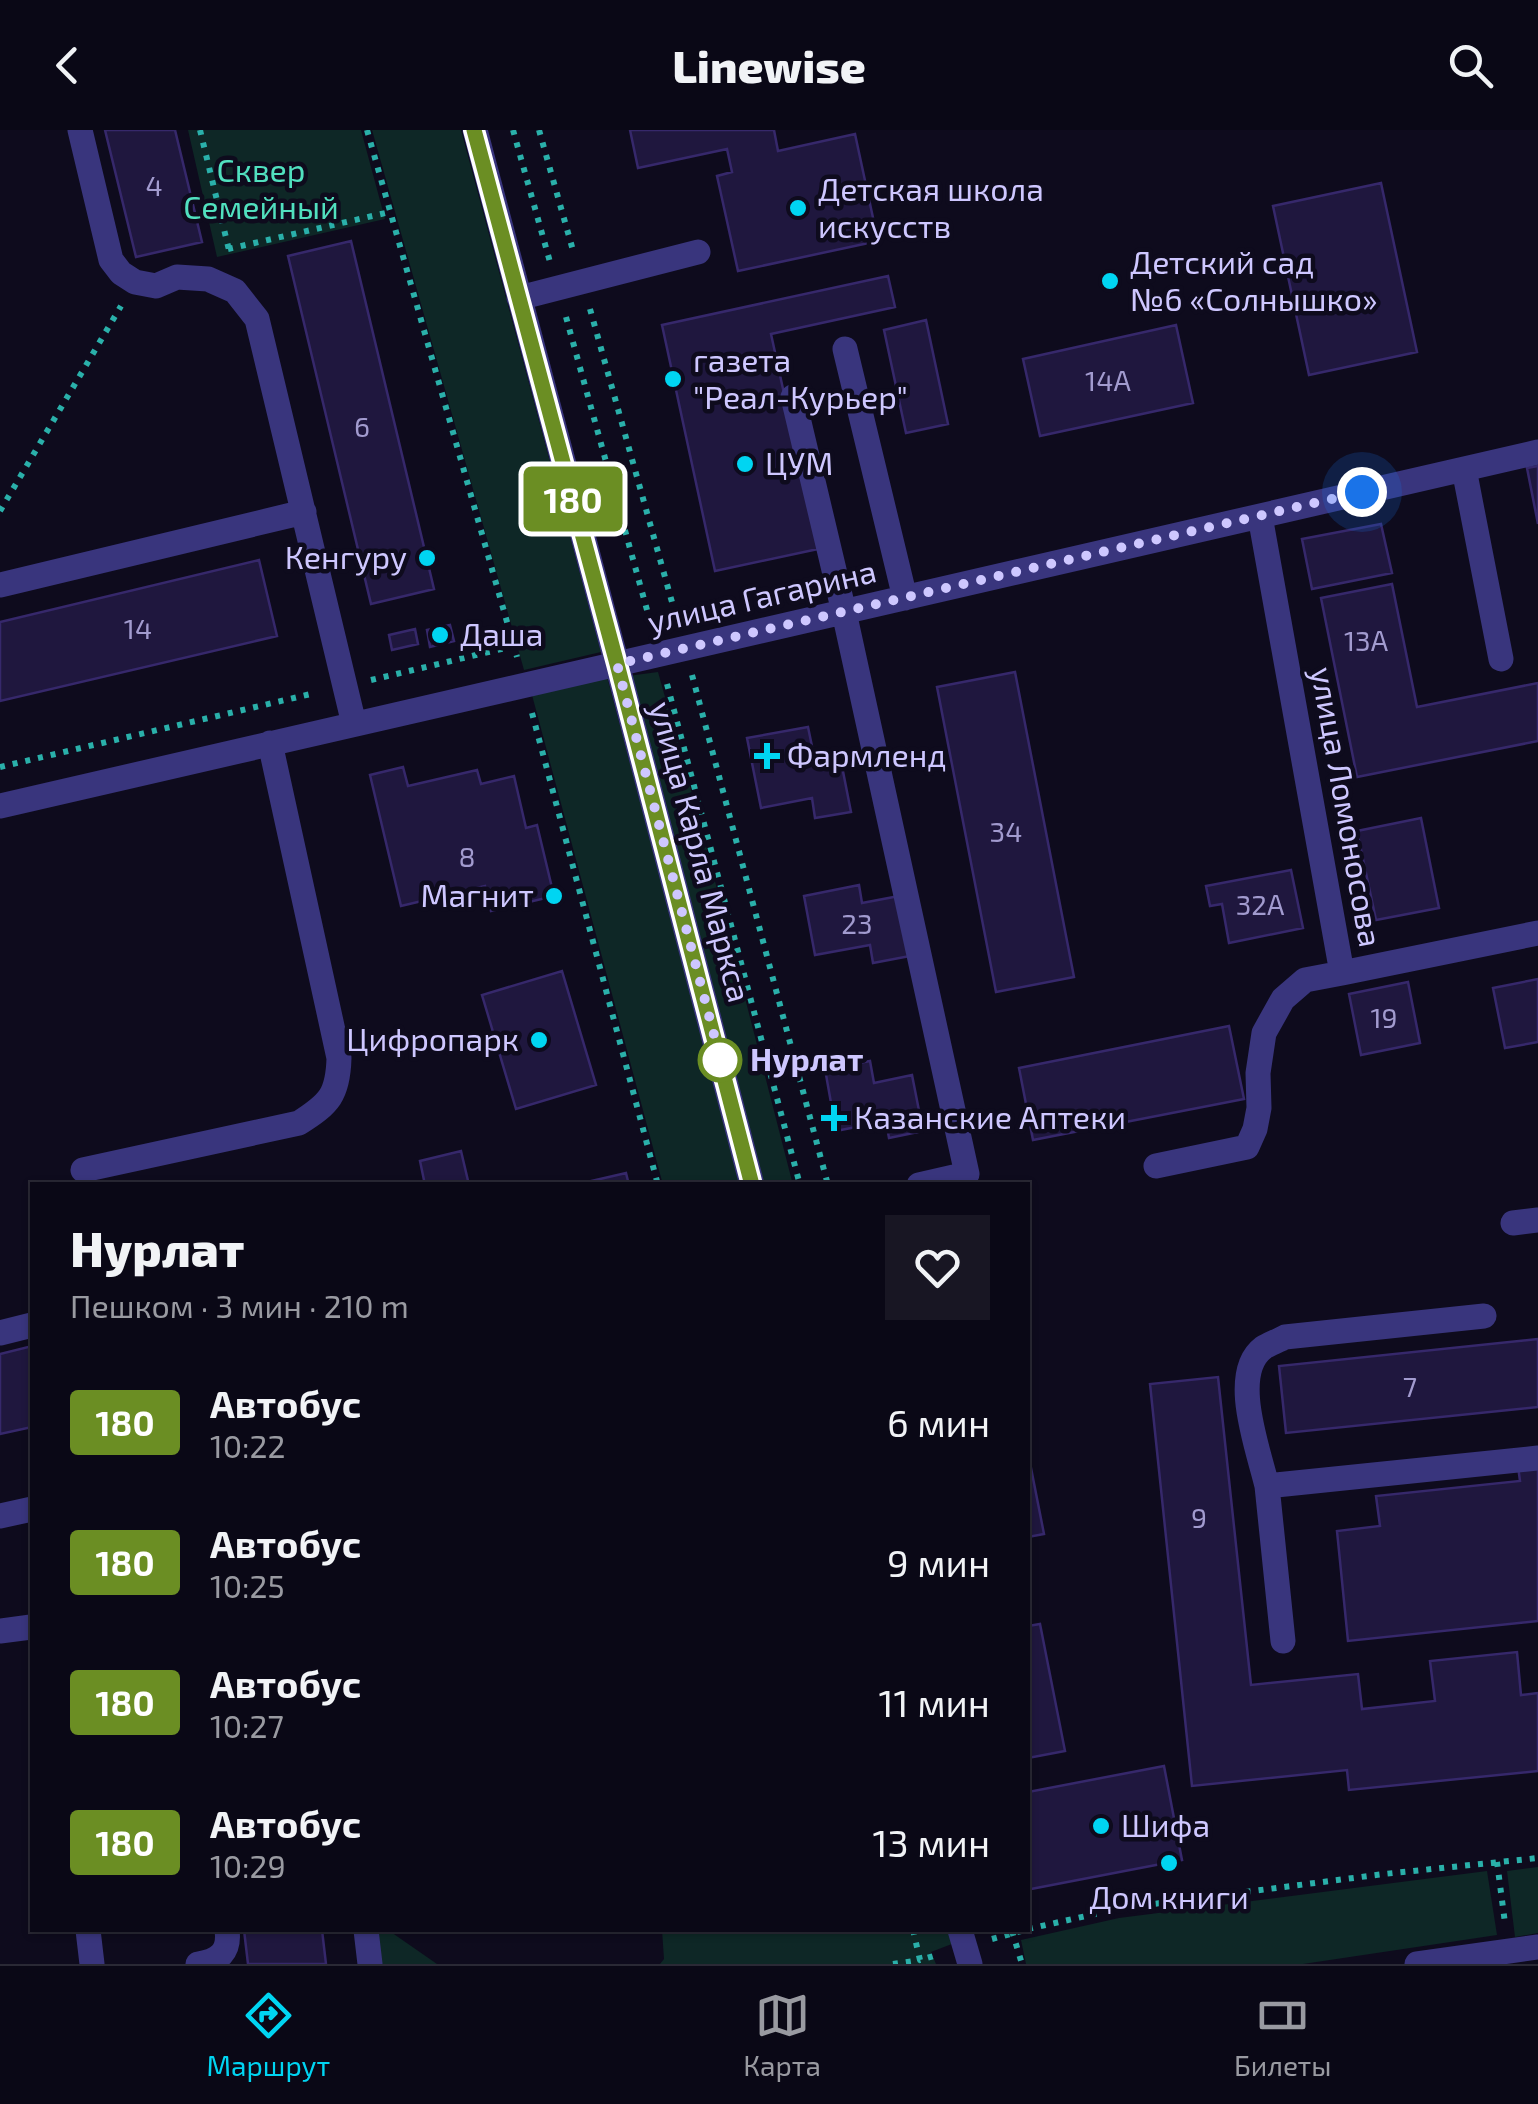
<!DOCTYPE html>
<html lang="ru">
<meta charset="utf-8">
<style>
body{margin:0;font-family:"Exo 2",sans-serif;background:#181623;color:#f1f3f6;height:100vh;display:flex;flex-direction:column;font-size:38px;white-space:nowrap}
*{box-sizing:border-box;margin:0}
p{font-size:32px;color:#999aa1}
.icon{flex:none;width:55px;height:55px;fill:none;stroke:currentColor;stroke-width:2;stroke-linecap:round;stroke-linejoin:round}
.map{position:relative;flex:1;overflow:hidden}
.side{position:absolute;left:30px;top:1052px;width:1000px;height:750px;display:flex;flex-direction:column;background:#0a0816;border-radius:0px;box-shadow:0 2px 8px #0004,0 0 0 2px #2a2935}
.side>*{flex:none}
.badge{padding:0 20px;border-radius:8px;font-size:35px;line-height:65px}
.you{position:absolute;width:50px;height:50px;margin:-25px;border:8px solid #fff;border-radius:50%;background:#1a73e8;box-shadow:0 0 0 15px #1a73e833}
.map>.badge{position:absolute;translate:-50% -50%;box-shadow:0 0 0 5px #fff}
.round{display:grid;place-items:center;flex:none;width:105px;height:105px;border-radius:0px;background:#181623}
.headline{display:flex;align-items:center;justify-content:space-between;height:170px;padding:0 40px}
h1{font-size:48px;font-weight:800;line-height:75px}
ul{padding:0;list-style:none}
li{display:flex;align-items:center;gap:30px;height:140px;padding:0 40px}
li div{flex:1}
li b{display:block;font-size:38px}
li em{font-style:normal}
li .badge{min-width:110px;font-weight:700;text-align:center}
header{display:flex;justify-content:space-between;align-items:center;height:130px;padding:0 40px;background:#0a0816;font-size:45px;font-weight:800}
.menu{display:flex;justify-content:space-around;align-items:center;height:140px;border-top:2px solid #2a2935;background:#0a0816;font-size:28px;color:#999aa1}
.menu a{display:grid;justify-items:center;gap:5px}
.menu .active{color:#00d5f2}
.map>svg:first-child{display:block}
</style>
<header><svg class="icon" aria-label="back" viewBox="0 0 24 24"><path d="M15 5l-7 7 7 7"/></svg>Linewise<svg class="icon" aria-label="search" viewBox="0 0 24 24"><circle cx="10" cy="10" r="6"/><path d="M15 15l6 6"/></svg></header>
<div class="map">
<svg width="1538" height="1834" viewBox="0 0 1538 1834">
<rect width="100%" height="100%" fill="#0e0b1d"/>
<path fill="#0e2726" d="M188,0H361L385,89L217,127Z
M372,0H461L601,522L524,540Z
M658,542L698,685L793,1055H758L628,546Z
M607,547L743,1055H663L532,565Z
M1538,1737V1803L1515,1807L1507,1741Z
M1487,1741L1497,1805L1303,1834H1026L1021,1810L1119,1788Z
M375,1800H388L437,1834H379Z
M662,1800H953L957,1812L931,1822L936,1834H660L664,1829Z"/>
<path fill="#1f173e" stroke="#36286b" stroke-width="2.5" d="M105,0H175L202,112L136,127Z
M630,0H774L778,21L855,4L878,111L738,141L717,46L732,42L727,19L638,38Z
M1381,53L1417,222L1309,245L1273,76Z
M351,111L434,459L371,474L288,126Z
M888,146L895,177L771,204L818,419L715,441L662,195Z
M926,190L948,294L906,303L884,200Z
M1176,195L1193,273L1040,306L1023,229Z
M1538,336V394L1527,338Z
M1381,394L1392,443L1312,459L1302,409Z
M259,430L277,506L0,571V492Z
M1392,454L1417,577L1538,553V611L1357,647L1321,468Z
M450,495L454,511L430,517L427,500Z
M415,499L418,514L392,520L389,505Z
M1015,542L1074,847L996,862L937,557Z
M808,597L814,626L839,621L851,682L815,688L812,668L761,678L747,608Z
M403,637L408,656L477,640L481,654L514,646L526,698L537,695L554,766L491,781L485,756L401,776L370,645Z
M1421,688L1439,778L1376,790L1357,701Z
M1291,740L1303,798L1229,813L1222,774L1210,776L1206,756Z
M859,755L862,773L899,766L910,826L873,833L870,815L815,825L804,766Z
M562,841L596,955L516,979L482,865Z
M1538,849V912L1505,918L1493,858Z
M1408,852L1420,913L1361,925L1349,864Z
M1229,896L1244,969L1033,1010L1019,938Z
M870,931L874,953L912,945L923,1001L889,1008L886,991L836,1001L825,939Z
M461,1021L469,1055H425L420,1031Z
M626,1043L629,1055H574Z
M1538,1209V1277L1286,1303L1279,1236Z
M32,1216V1297L0,1304V1224Z
M1218,1247L1251,1555L1358,1544L1362,1579L1435,1571L1430,1531L1517,1522L1521,1565L1538,1563V1641L1349,1660L1347,1640L1192,1656L1150,1254Z
M1538,1334V1491L1348,1511L1337,1401L1380,1396L1376,1366L1520,1351L1518,1336Z
M1031,1338L1044,1404L1028,1407V1339Z
M1040,1494L1065,1621L1028,1628V1496Z
M1164,1636L1182,1730L1031,1759L1028,1743V1662Z
M244,1800H322L326,1834H248Z"/>
<g fill="none" stroke-linecap="round" stroke-linejoin="round">
<path stroke="#2ab0aa" stroke-width="6" stroke-dasharray="5 8" stroke-linecap="butt" d="M200,0L229,120
M367,0L517,527
M513,0L550,132
M539,0L574,124
M228,119L390,82
M590,179L677,490
M566,187L652,498
M0,381L121,176
M692,545L828,1055
M371,550L514,516
M667,554L800,1055
M532,583L658,1055
M0,637L315,563
M1497,1732L1505,1793
M1028,1799L1122,1778L1384,1744L1538,1728
M913,1800L920,1830L937,1825
M1012,1801L1022,1834
M992,1809L1025,1800
M893,1834L920,1830"/>
<path stroke="#39357d" stroke-width="25" d="M80,0L111,130L121,143L135,152L156,156L177,147L208,149L235,161L257,189L354,594
M475,0L617,534L752,1055
M519,168L698,122
M845,219L905,468
M793,267L844,482L967,1044L919,1055
M1464,339L1501,529
M1260,386L1342,843L1538,803
M0,455L304,382
M0,676L1538,322
M1156,1036L1247,1017L1255,999L1259,978L1258,943L1264,903L1283,869L1305,850L1342,843
M83,1040L299,993C329,974 338,965 339,928L270,613
M1513,1093L1538,1090
M0,1203L32,1195
M1267,1356C1259,1321 1229,1244 1263,1218C1269,1214 1278,1211 1285,1207L1484,1186
M0,1386L32,1379
M0,1501L31,1497
M1283,1511L1267,1356L1538,1328
M88,1800L92,1834
M366,1800L370,1834
M960,1800L970,1834
M198,1834C219,1831 230,1822 227,1800
M1417,1834L1538,1817"/>
</g>
<g fill="none" stroke-linecap="round" stroke-linejoin="round">
<g stroke="#fff" stroke-width="22">
<path id="line" d="M474,0L617,534L752,1055"/>
</g>
<use href="#line" stroke="#6b8e23" stroke-width="15"/>
<path stroke="#cec7ff" stroke-width="10" stroke-dasharray="0 18" d="M720,930L724,943L617,534L1362,362"/>
</g>
<g fill="#00d5f2" stroke="#0e0b1d" stroke-width="4">
<circle cx="798" cy="78" r="10"/>
<circle cx="1110" cy="151" r="10"/>
<circle cx="673" cy="249" r="10"/>
<circle cx="745" cy="334" r="10"/>
<circle cx="427" cy="428" r="10"/>
<circle cx="440" cy="505" r="10"/>
<path d="M762 611h10v10h10v10h-10v10h-10v-10h-10v-10h10z"/>
<circle cx="554" cy="766" r="10"/>
<circle cx="539" cy="910" r="10"/>
<path d="M829 973h10v10h10v10h-10v10h-10v-10h-10v-10h10z"/>
<circle cx="1101" cy="1696" r="10"/>
<circle cx="1169" cy="1733" r="10"/>
</g>
<circle fill="#fff" stroke="#6b8e23" stroke-width="5" cx="720" cy="930" r="20"/>
<g text-anchor="middle" stroke-width="9" stroke-linejoin="round" paint-order="stroke">
<g font-size="28" fill="#a29bcf">
<text x="154" y="66">4</text>
<text x="1108" y="261">14А</text>
<text x="362" y="307">6</text>
<text x="138" y="509">14</text>
<text x="1366" y="521">13А</text>
<text x="1006" y="712">34</text>
<text x="467" y="737">8</text>
<text x="1260" y="785">32А</text>
<text x="857" y="804">23</text>
<text x="1384" y="898">19</text>
<text x="1410" y="1267">7</text>
<text x="1199" y="1398">9</text>
</g>
<g font-size="32" fill="#51e0bf" stroke="#0e0b1d">
<text x="261" y="52">Сквер<tspan x="261" dy="37">Семейный</tspan></text>
</g>
<g font-size="32" fill="#cec7ff" stroke="#0e0b1d" text-anchor="start">
<text x="818" y="71">Детская школа<tspan x="818" dy="37">искусств</tspan></text>
<text x="1130" y="144">Детский сад<tspan x="1130" dy="37">№6 «Солнышко»</tspan></text>
<text x="693" y="242">газета<tspan x="693" dy="37">"Реал-Курьер"</tspan></text>
<text x="765" y="345">ЦУМ</text>
<text x="407" y="439" text-anchor="end">Кенгуру</text>
<text x="460" y="516">Даша</text>
<text x="787" y="637">Фармленд</text>
<text x="534" y="777" text-anchor="end">Магнит</text>
<text x="519" y="921" text-anchor="end">Цифропарк</text>
<text x="854" y="999">Казанские Аптеки</text>
<text x="1121" y="1707">Шифа</text>
<text x="1169" y="1779" text-anchor="middle">Дом книги</text>
</g>
<g font-size="32" fill="#cec7ff" stroke="#0e0b1d">
<text transform="translate(762 467) rotate(-13)" y="11">улица Гагарина</text>
<text transform="translate(1346 677) rotate(80)" y="11">улица Ломоносова</text>
<text transform="translate(700 722) rotate(75)" y="11">улица Карла Маркса</text>
</g>
<g font-size="32" font-weight="bold" fill="#cec7ff" stroke="#0e0b1d" text-anchor="start">
<text x="750" y="941">Нурлат</text>
</g>
</g>
</svg>
<div class="you" style="left:1362px;top:362px"></div>
<b class="badge" style="left:573px;top:369px;background:#6b8e23;color:#fff">180</b>
<section class="side">
<div class="headline"><div><h1>Нурлат</h1><p>Пешком · 3 мин · 210 m</p></div><a class="round"><svg class="icon" aria-label="heart" viewBox="0 0 24 24"><path d="M12 20l-8-8c-3-5 5-10 8-4 3-6 11-1 8 4z"/></svg></a></div>
<ul>
<li><span class="badge" style="background:#6b8e23;color:#fff">180</span><div><b>Автобус</b><p>10:22</p></div><em>6 мин</em></li>
<li><span class="badge" style="background:#6b8e23;color:#fff">180</span><div><b>Автобус</b><p>10:25</p></div><em>9 мин</em></li>
<li><span class="badge" style="background:#6b8e23;color:#fff">180</span><div><b>Автобус</b><p>10:27</p></div><em>11 мин</em></li>
<li><span class="badge" style="background:#6b8e23;color:#fff">180</span><div><b>Автобус</b><p>10:29</p></div><em>13 мин</em></li>
</ul>
</section>
</div>
<nav class="menu">
<a class="active"><svg class="icon" aria-label="directions" viewBox="0 0 24 24"><path d="M12 3l9 9-9 9-9-9zM9 14v-3h6M13 9l2 2-2 2"/></svg>Маршрут</a>
<a><svg class="icon" aria-label="map" viewBox="0 0 24 24"><path d="M3 6l6-2 6 2 6-2v14l-6 2-6-2-6 2zM9 4v14M15 6v14"/></svg>Карта</a>
<a><svg class="icon" aria-label="tickets" viewBox="0 0 24 24"><path d="M3 7h18v10H3zM15 7v10"/></svg>Билеты</a>
</nav>
